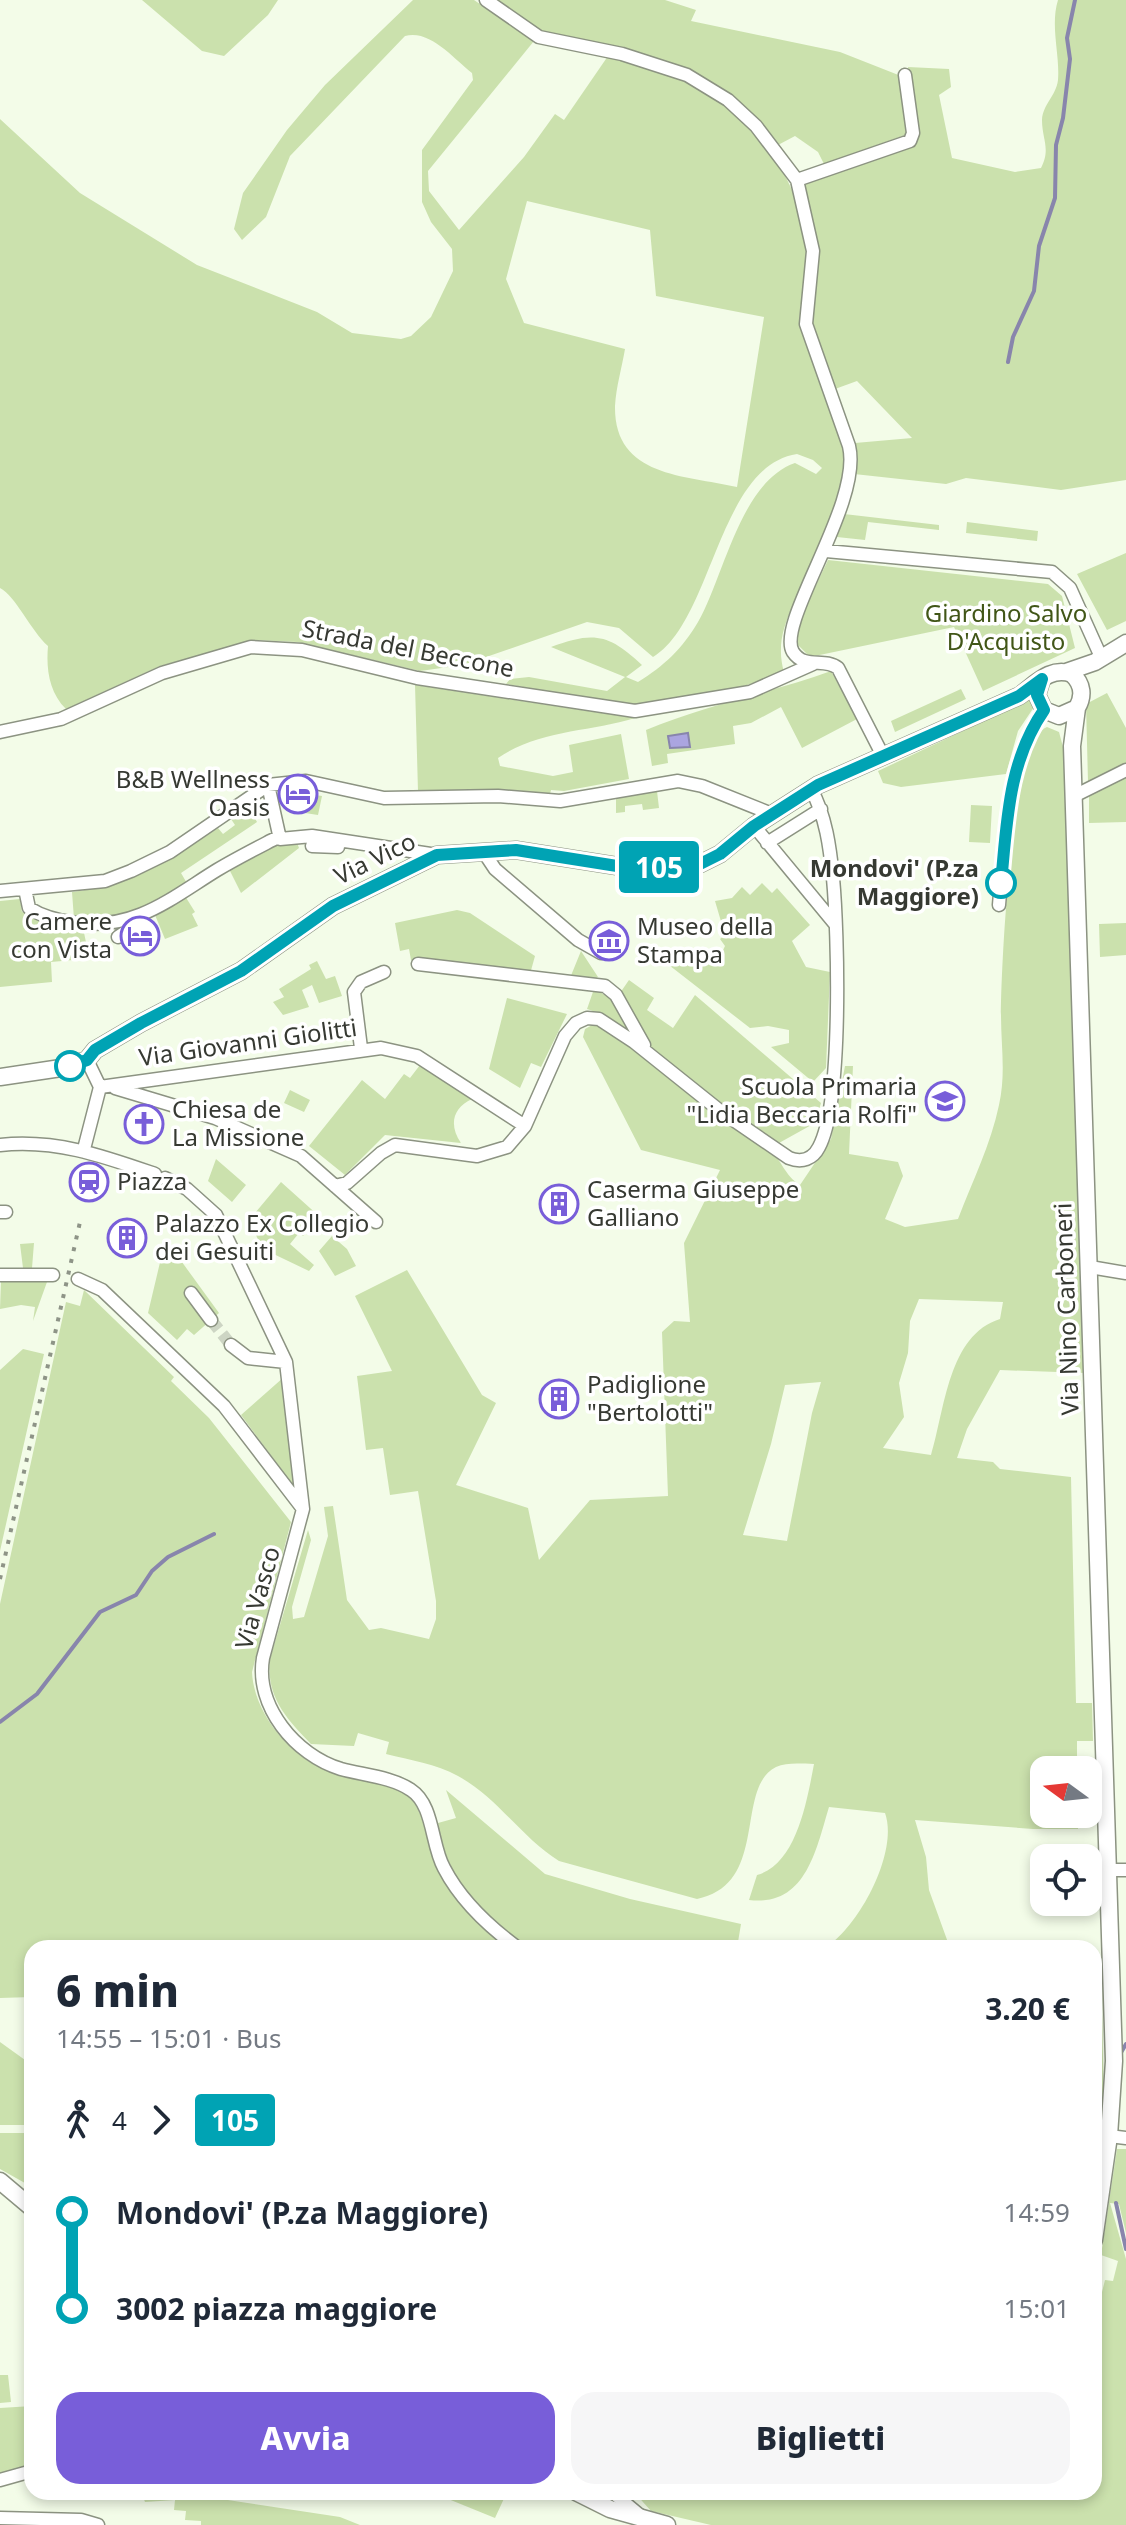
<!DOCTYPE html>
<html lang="it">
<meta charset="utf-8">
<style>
body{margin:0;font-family:"Noto Sans",sans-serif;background:#f6f6f7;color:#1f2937;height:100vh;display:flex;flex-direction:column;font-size:30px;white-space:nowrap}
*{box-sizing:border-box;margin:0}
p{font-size:26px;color:#747a83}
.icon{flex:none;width:44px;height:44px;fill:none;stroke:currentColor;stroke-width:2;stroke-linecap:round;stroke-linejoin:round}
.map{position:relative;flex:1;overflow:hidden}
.panel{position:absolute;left:24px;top:1940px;width:1078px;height:560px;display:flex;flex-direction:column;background:#fff;border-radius:24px;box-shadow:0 4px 12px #0003}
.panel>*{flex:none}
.badge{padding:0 16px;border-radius:6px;font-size:28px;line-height:52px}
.needle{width:52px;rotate:285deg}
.tools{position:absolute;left:1030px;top:1756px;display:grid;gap:16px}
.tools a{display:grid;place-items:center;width:72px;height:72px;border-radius:16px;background:#fff;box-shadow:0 4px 12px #0003;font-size:40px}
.map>.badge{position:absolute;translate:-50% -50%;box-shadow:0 0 0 4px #fff}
.legs{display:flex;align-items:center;gap:12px;height:88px;padding:0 32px;font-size:26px}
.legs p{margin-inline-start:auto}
.headline{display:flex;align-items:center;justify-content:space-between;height:136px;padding:0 32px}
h1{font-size:44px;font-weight:800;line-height:60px}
.action{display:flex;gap:16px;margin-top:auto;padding:16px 32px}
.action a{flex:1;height:92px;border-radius:24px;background:#785ed9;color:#fff;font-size:32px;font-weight:800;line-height:92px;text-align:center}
.action a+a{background:#f6f6f7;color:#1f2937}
ul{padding:0 32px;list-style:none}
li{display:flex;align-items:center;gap:28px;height:96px;font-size:30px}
li i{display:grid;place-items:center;width:12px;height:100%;margin:0 10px;background:currentColor}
li i::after{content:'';width:20px;height:20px;margin:-10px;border:6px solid;border-radius:50%;background:#fff}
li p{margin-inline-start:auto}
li:first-child i{background:linear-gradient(#0000 50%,currentColor 0)}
li:last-child i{background:linear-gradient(currentColor 50%,#0000 0)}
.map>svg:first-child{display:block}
</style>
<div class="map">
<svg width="1126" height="2525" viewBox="0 0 1126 2525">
<rect width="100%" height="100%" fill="#f3fce8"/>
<path fill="#cbe1ad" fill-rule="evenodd" d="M142,0H278L268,15L224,56L202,51Z
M413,0H474L534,41L428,171L429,191L459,230L524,157L555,114L564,120L608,56C631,63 655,68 678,77C748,104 803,179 808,254C810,278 796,304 801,327C812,371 849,427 844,472C841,501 827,538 814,564C798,599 772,631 784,672C738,689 684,706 634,704C591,702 548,691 506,684L510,679L529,677L607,691L625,677L551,647C594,631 609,634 642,665L626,677L638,682C664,666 682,649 698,622C724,577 740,482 795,463L816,474L822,468L813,460L797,454C718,466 713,621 653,657L619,628L587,622L463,665L420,671L297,642L256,640L160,666L66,709C49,692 46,669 48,646C31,631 15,595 0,588V119L80,193L197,265L317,312L352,333L401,339L411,336L431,317L453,271L452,249L431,222L422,202V150L473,80L472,73C454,59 430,29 405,36L290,156L266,217L242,240L234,229L243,193L287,130L325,85ZM527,201L650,230L656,296L764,317L737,487C684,475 614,477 615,406C616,387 622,367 625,349L524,323L506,279Z
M495,0H665L696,10L691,21L840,52L901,76L908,134L824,164L818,152L795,136L778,145L747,108L699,76L539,34Z
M1058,0H1126V480L1061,490L966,478L946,484L854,474L855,443L912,438L857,381L835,389L812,325L818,252L803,184L909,147L913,96L908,67L949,69L951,87L939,95L952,158L1015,172L1041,168C1051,149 1042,139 1042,120C1043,104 1056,96 1058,80C1060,54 1050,26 1058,0Z
M844,514L939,525V530L868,522L865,540L837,537Z
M967,522L1038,531L1037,541L966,533Z
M1126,553V621L1107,630L1077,574Z
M828,560L1048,584L1062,596L1075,648L983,691L954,627L810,657L796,643V627Z
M831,671L857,719L802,748L781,707L751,723L733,726L735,744L667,754L668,763L652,766L646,730C706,705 770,693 831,671Z
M415,685L635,718C590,732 538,730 498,758L500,766L553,776L573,772L569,745L621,734L629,779L564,791L551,790L550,794L498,789L418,791Z
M961,689L966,699L895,732L891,721Z
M1107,693L1126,728V763L1088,782L1086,704Z
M1031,699L1034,707L1018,731L1006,774L901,787L883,783L878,771Z
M1047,727L1059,732L1064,751L1085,1373L1000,1370L967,1429L957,1458L993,1462L1000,1469L1071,1477L1076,1703H1092L1093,1741H1077V1770H1044V1814H1078V1829H1033L915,1820L926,1857L929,1890L950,1948H825C859,1927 899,1852 885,1813L829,1807C816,1850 806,1907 749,1900L757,1875C797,1864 807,1800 814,1764C802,1764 787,1762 776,1767C734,1788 770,1884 697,1899L559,1861C522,1838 497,1797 458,1776C436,1764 410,1760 386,1754L389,1742L358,1733L354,1746L311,1744C286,1718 266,1697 270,1659L308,1530L311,1540L292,1607L293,1619L304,1617L328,1536L324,1507L333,1506L347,1600L369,1630L381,1628L429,1639L436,1619V1601L418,1491L390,1495L383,1448L366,1450L357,1376L392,1371L355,1296L407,1270L482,1395L496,1403L456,1485L528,1508L539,1560L590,1500L668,1496L662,1332L674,1321L690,1322L684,1243L720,1170L641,1150L583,1037L585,1029L594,1024L599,1026C657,1064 716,1104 769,1149C782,1160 784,1175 800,1185L831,1139L845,1066H853L849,1154L898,1162L903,1176L885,1219L905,1227L958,1219C972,1182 991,1144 999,1105C1006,1074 1001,1046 1001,1015C1001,972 1011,740 1047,727ZM919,1299L1003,1302L1000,1319C948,1335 945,1410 931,1455L883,1448L904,1417L899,1383L908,1353L910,1321ZM821,1382L812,1413L787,1541L743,1535L771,1444L785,1385Z
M1126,777V822L1089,823V796Z
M657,791L659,808L643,810L642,804L625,806V812L616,813V797Z
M302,793L322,796L318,815L305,813Z
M971,805L992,806L990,843L969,842Z
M249,807L257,822L181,873L188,885L116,921L74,919L72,892C129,885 171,859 218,828L223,834L235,825L231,819Z
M296,840L299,848L241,893L229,869L269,846Z
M762,883L772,893L777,888L810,925L792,941L806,967L830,972L826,1068L813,1082L771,1047L789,1043V1030L768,1026L750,1028L656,955L661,948L699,964L705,957L717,963L725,946L720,939L725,935L715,901L732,898L742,887L750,895Z
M185,896L195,912L192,914L198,926L165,939L155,915Z
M20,899L22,912L83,928L87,947L73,960L51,962L52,982L0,987V901Z
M457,910L470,913L535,956L530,974L432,959L411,960L409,949L400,951L395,923Z
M1126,923V955L1100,957L1099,924Z
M581,951L598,977L593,980L570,978Z
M317,961L326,979L335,976L342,996L319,1003L312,985L302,990L309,1007L283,1015L273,1002L284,997L279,989L311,969L309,965Z
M629,980L654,998L647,1010L673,1028L695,995L821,1103L815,1123L779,1143C741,1119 683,1085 654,1052C639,1035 630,1013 620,993Z
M594,989L610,998L632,1035L605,1015L587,1009Z
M507,998L567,1014L541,1067L531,1063L520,1088L489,1069Z
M420,1065L472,1099C452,1108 449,1126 461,1143L385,1135L345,1175L309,1146L362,1080L385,1099L404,1074L410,1078Z
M290,1090L310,1100L304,1112L284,1103Z
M216,1159L246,1185L232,1202L208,1181Z
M281,1182L320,1217L303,1236L299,1233L290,1244L314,1265L309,1271L261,1248L250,1219Z
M332,1236L347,1249L356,1266L335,1276L319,1251Z
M34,1243L32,1268H23L20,1244Z
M162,1254L179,1258L219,1313L194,1335L187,1329L177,1340L148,1313Z
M1,1281L47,1282L33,1321L35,1307L21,1305L0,1309Z
M84,1290L174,1377L171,1381L209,1418L291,1522L252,1672C254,1715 293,1760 333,1773C357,1781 390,1782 410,1797C425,1814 426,1842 435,1862C450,1899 480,1923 509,1948H32V1997L0,1998V1604L66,1302L80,1306Z
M23,1349L44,1354L0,1551V1370Z
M284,1377L298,1492L241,1415Z
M446,1790L545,1874L630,1899L741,1924L737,1948H526C481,1918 446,1878 438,1823L456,1818Z
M1094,2013H1102L1104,2101L1094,2099Z
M0,2042L32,2065V2125H0Z
M0,2133H32V2187L0,2169Z
M1117,2149H1126V2233L1119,2204L1110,2203L1126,2259V2525H711L651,2511L634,2492H1094V2295L1101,2296L1105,2280L1113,2281L1118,2261L1101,2255Z
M0,2375H8L11,2402L0,2403Z
M32,2406V2464L0,2474V2408Z
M141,2492H208V2497L340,2517L360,2525H201V2521L185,2520L186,2511L174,2510L175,2500L145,2502Z
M431,2492H507L495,2518Z"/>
<path fill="#aba5e0" stroke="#8885ac" stroke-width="2" d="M688,733L690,747L670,748L668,736Z"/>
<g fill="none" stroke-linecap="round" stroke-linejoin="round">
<path stroke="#8885ac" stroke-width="4" d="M1008,362L1013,337L1034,291L1039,246L1055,198L1056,145L1063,118L1070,59L1067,38L1075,0
M0,1722L37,1694L100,1612L136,1595L152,1571L168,1557L214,1534
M1119,2056L1126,2044
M1116,2203L1126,2249"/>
<path stroke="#cdd5c4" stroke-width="12" stroke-dasharray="12 6" stroke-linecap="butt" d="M211,1320L231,1345"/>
<g stroke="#8c9382" stroke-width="15">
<path id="street" d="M486,0L539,37L622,54L687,75L728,100L756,126L797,180L813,251L806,324L849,446C863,503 775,623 793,652C805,670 824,657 838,668L883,756
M797,180L910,141L913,133L905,75
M826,551L1052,572L1070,588L1101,657
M0,732L61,719L162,673L251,647L302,650L417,678L635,711L750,692L813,664
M268,785L280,839L312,836L437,855
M1074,796L1126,770
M754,826L835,924
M767,843L821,809
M312,846L338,847
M483,851L495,869L578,940L601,953
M25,889L29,908C43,917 60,921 76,923C135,930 170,899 217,870C237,858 257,848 278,837
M0,891L105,881L131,871L170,852L268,785L306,781L384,798L498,796L560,801L678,781L702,786L772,814
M999,905C1005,837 1005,767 1044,710
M118,937L136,925
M418,964L605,986L616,995L644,1045
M361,1048L354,992L361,982L384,972
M100,1087L381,1048L417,1056L525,1126
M115,1088L215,1118L301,1156L376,1222
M0,1145C56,1139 103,1156 155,1174
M84,1149L100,1087L87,1060
M165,1178L187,1189L216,1215L286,1362L303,1509L263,1658C255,1706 295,1755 341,1769C363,1775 392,1777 411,1790C434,1805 431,1845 444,1868C461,1901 488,1926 518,1948
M335,1186L347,1183L381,1153L395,1145L477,1156L507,1147L525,1126L565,1036L576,1023L587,1018L599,1019L634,1042L719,1110L789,1158C802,1163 813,1159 819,1147C843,1102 838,932 833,878C830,848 826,816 811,789
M0,1212H6
M1090,1267L1126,1273
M0,1275H53
M78,1279L102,1290L224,1406L303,1509
M191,1293L211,1320
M231,1345L248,1358L286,1362
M1107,1870H1126
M1094,2140L1109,2136L1126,2138
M0,2480L32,2471
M612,2492L642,2517
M0,2518L81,2520L98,2525"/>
</g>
<g stroke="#8c9382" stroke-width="19">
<path id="secondary" d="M1066,672L1095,662L1126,643
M1077,708L1072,746L1114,2061L1109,2136L1094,2240
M0,1077L61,1068L87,1060L95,1050L141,1023L241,971L333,906L437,855L516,850L617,866L700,864L720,854L754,826L818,785L1019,696C1036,684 1050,666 1072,674C1083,684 1084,696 1077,708L1059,716L1044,710L1037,695L1042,679
M0,2181L32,2208
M576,2492L610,2509L667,2525"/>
</g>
<use href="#street" stroke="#fff" stroke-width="12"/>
<use href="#secondary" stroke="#fff" stroke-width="16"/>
<path stroke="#8e9487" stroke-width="4" stroke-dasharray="4 8" stroke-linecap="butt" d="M0,1579L80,1222"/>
</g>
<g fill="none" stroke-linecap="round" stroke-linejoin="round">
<g stroke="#fff" stroke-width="18">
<path id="line-1" d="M70,1066L87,1060L95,1050L141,1023L241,971L333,906L437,855L516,850L617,866L700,864L720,854L754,826L818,785L1019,696L1042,679L1037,695L1044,710C1008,762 1007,822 1001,883"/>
</g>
<use href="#line-1" stroke="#00a3b4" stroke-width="12"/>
</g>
<defs>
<g id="hotel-ring" transform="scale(2)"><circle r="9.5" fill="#fff" stroke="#785ed9" stroke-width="1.5"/><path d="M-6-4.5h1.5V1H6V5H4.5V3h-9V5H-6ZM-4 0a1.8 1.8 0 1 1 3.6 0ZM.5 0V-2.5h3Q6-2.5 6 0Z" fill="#785ed9"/></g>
<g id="museum-ring" transform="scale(2)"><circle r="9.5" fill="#fff" stroke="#785ed9" stroke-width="1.5"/><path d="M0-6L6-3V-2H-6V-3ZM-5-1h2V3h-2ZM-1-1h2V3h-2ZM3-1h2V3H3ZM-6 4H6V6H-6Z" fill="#785ed9"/></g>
<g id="school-ring" transform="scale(2)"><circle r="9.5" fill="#fff" stroke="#785ed9" stroke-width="1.5"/><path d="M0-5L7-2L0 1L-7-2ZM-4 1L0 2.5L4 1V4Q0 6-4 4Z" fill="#785ed9"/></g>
<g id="church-ring" transform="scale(2)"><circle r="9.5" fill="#fff" stroke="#785ed9" stroke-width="1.5"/><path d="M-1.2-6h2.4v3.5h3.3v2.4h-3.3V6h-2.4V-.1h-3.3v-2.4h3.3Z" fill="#785ed9"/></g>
<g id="station-ring" transform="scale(2)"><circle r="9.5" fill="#fff" stroke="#785ed9" stroke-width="1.5"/><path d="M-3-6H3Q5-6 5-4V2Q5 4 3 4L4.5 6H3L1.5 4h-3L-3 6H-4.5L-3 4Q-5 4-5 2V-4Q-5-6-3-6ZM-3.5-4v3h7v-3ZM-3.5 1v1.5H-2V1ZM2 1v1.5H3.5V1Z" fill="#785ed9"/></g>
<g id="building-ring" transform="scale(2)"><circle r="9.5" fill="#fff" stroke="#785ed9" stroke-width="1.5"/><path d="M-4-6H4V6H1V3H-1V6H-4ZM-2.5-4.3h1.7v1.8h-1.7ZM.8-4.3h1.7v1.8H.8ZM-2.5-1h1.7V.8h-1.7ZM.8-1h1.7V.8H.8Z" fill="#785ed9"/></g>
</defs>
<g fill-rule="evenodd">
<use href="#hotel-ring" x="298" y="794"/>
<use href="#hotel-ring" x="140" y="936"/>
<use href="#museum-ring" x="609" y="941"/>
<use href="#school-ring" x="945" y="1101"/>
<use href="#church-ring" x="144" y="1124"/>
<use href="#station-ring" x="89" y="1182"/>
<use href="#building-ring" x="559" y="1204"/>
<use href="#building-ring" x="127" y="1238"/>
<use href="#building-ring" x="559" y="1399"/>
</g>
<g fill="#fff" stroke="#00a3b4" stroke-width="4">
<circle cx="1001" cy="883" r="14"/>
<circle cx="70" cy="1066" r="14"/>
</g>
<g text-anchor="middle" stroke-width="7" stroke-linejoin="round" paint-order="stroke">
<g font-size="24" fill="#415617" stroke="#fff">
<text x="1006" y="622">Giardino Salvo<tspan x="1006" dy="28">D'Acquisto</tspan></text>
</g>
<g font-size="24" fill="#363932" stroke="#fff">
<text transform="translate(408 649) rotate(11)" y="8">Strada del Beccone</text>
<text transform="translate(375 859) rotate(-26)" y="8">Via Vico</text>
<text transform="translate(248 1043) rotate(-8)" y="8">Via Giovanni Giolitti</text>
<text transform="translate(1067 1309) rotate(-92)" y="8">Via Nino Carboneri</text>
<text transform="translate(258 1598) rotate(-74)" y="8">Via Vasco</text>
</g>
<g font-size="24" fill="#363932" stroke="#fff" text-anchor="start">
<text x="270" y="788" text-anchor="end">B&amp;B Wellness<tspan x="270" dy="28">Oasis</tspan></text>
<text x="112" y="930" text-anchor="end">Camere<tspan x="112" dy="28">con Vista</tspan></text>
<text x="637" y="935">Museo della<tspan x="637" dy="28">Stampa</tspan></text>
<text x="917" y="1095" text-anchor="end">Scuola Primaria<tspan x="917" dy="28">"Lidia Beccaria Rolfi"</tspan></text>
<text x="172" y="1118">Chiesa de<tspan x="172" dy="28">La Missione</tspan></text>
<text x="117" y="1190">Piazza</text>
<text x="587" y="1198">Caserma Giuseppe<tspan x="587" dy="28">Galliano</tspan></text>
<text x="155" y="1232">Palazzo Ex Collegio<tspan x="155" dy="28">dei Gesuiti</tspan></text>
<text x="587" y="1393">Padiglione<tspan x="587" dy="28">"Bertolotti"</tspan></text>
</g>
<g font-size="24" font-weight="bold" fill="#363932" stroke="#fff" text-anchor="end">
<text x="979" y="877">Mondovi' (P.za<tspan x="979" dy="28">Maggiore)</tspan></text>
</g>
</g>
</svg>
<div class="tools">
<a><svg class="needle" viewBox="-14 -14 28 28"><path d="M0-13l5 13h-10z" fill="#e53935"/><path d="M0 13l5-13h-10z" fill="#747a83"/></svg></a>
<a><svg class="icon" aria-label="locate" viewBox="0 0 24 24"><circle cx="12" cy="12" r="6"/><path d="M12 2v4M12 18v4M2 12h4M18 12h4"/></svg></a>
</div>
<b class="badge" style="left:659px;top:867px;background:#00a3b4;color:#fff">105</b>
<section class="panel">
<div class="headline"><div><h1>6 min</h1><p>14:55 – 15:01 · Bus</p></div><b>3.20 €</b></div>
<div class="legs"><svg class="icon" aria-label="walk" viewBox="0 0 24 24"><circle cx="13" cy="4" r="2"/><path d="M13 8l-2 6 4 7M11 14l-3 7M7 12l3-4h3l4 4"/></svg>4<svg class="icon" aria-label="forward" viewBox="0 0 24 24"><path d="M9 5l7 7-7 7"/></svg><b class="badge" style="background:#00a3b4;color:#fff">105</b></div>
<ul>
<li><i style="color:#00a3b4"></i><b>Mondovi' (P.za Maggiore)</b><p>14:59</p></li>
<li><i style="color:#00a3b4"></i><b>3002 piazza maggiore</b><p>15:01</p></li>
</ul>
<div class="action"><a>Avvia</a><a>Biglietti</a></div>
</section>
</div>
